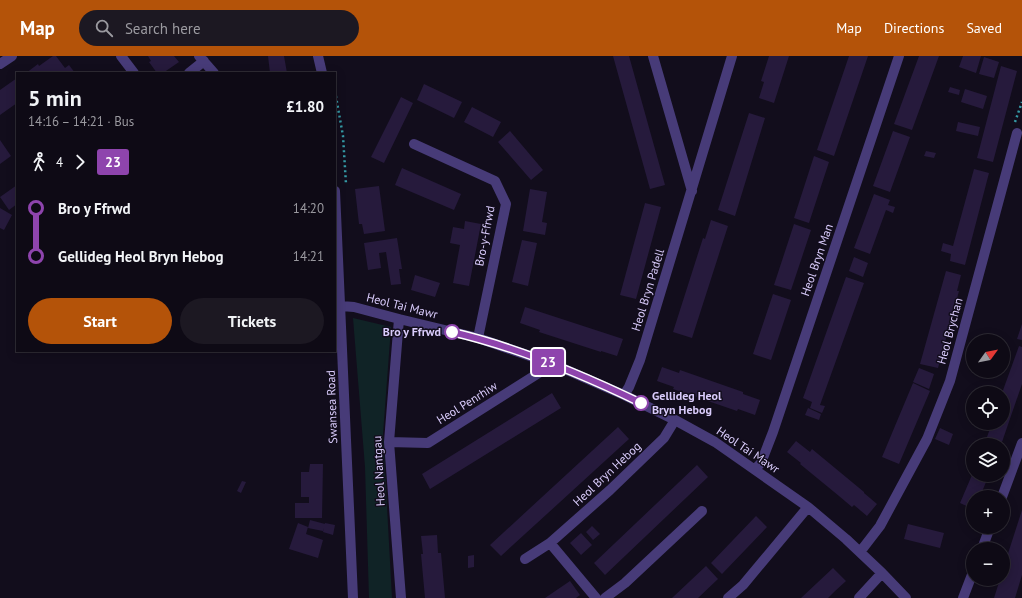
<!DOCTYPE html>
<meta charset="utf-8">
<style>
body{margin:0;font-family:"PT Sans",sans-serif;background:#1c1822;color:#f1f3f6;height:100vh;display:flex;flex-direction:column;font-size:15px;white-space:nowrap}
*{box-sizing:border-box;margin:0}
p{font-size:13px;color:#9b9aa0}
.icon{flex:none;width:22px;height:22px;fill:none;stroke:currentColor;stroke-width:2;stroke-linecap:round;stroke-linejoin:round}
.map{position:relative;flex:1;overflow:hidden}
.panel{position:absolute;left:16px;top:16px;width:320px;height:280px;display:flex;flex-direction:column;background:#0e0a15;border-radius:0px;box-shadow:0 2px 10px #0003,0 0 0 1px #2e2b34}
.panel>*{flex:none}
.badge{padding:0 8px;border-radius:3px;font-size:14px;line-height:26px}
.needle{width:26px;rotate:57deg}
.tools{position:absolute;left:966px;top:278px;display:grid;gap:8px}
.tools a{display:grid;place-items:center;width:44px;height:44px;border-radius:50%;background:#0e0a15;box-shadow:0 2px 10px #0003,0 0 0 1px #2e2b34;font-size:20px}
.map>.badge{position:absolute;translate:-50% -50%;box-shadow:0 0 0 2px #fff}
.legs{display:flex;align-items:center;gap:6px;height:44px;padding:0 12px;font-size:13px}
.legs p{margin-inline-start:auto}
.head{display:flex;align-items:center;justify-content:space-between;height:68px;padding:0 12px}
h1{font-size:22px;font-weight:800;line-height:30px}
.primary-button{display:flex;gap:8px;margin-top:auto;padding:8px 12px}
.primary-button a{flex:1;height:46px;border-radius:24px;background:#b45309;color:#fff;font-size:16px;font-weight:800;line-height:46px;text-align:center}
.primary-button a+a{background:#1c1822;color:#f1f3f6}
ul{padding:0 12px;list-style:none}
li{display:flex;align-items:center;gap:14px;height:48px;font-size:15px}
li i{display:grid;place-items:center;width:6px;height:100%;margin:0 5px;background:currentColor}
li i::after{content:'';width:10px;height:10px;margin:-5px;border:3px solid;border-radius:50%;background:#0e0a15}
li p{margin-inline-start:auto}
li:first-child i{background:linear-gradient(#0000 50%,currentColor 0)}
li:last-child i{background:linear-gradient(currentColor 50%,#0000 0)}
header{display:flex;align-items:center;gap:24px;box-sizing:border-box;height:56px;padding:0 20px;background:#b45309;color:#fff}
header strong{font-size:19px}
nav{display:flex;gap:22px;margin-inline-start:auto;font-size:14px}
.search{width:280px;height:36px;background:#1c1822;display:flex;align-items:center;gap:10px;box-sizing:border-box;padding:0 14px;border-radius:22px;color:#9b9aa0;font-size:15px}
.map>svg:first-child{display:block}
</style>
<header>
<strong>Map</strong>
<div class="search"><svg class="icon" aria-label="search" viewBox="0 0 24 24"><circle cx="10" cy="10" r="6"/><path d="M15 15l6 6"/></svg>Search here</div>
<nav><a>Map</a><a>Directions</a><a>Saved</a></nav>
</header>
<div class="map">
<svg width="1022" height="542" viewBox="0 0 1022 542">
<rect width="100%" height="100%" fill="#120d1c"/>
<path fill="#102326" d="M353,262L391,271L383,378L392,542H369L365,411Z"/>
<path fill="#261a3c" d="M53,0H56L65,12L69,9L75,17H26L38,8L39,10Z
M148,0H174L179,6L163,17H157L149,6L151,5Z
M268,0H284L287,17H270Z
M613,0H629L665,129L650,133Z
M769,0H789L774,47L759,42L764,26L761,25Z
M849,0H868L834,100L817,94Z
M919,0H939L912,74L894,68Z
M963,0H981L976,17L959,11Z
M984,1L999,6L994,22L979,18Z
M1001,10L1017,15L993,106L977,102Z
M17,22V47L0,59V34Z
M424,28L462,46L454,62L417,44Z
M950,31L960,34L959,39L948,36Z
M965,33L987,40L983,53L961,46Z
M401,41L413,47L384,107L371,101Z
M472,51L501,66L493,81L464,66Z
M749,57L765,62L735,160L718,154Z
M958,66L980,71L978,80L956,75Z
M510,75L543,114L531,124L498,86Z
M893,75L910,81L890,136L873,130Z
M0,84L11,100L0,108Z
M926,95L936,97L934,102L924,100Z
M814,100L829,106L809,167L794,162Z
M402,112L461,138L454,154L395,129Z
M974,113L989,117L965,209L950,205L951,198L941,195L943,187L953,190Z
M17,129V148L9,154L0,141Z
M379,130L385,175L364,178L362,168H359L355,133Z
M530,133L547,136L542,166L547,167L545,179L523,175Z
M874,138L890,144L888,149L895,151L893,157L886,154L870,198L854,192Z
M645,147L661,151L636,243L620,239Z
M0,152L12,159L4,174L0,172Z
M711,164L728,170L692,282L673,276L703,182L705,183Z
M465,165L481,168L469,230L453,227L460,189L450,187L453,171L464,173Z
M794,168L811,174L791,234L774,229Z
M397,182L402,213H399L401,228L391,229L386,196L379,197L381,212L368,214L364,187Z
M522,184L537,187L528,230L512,226Z
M854,201L868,207L863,221L849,215Z
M946,215L961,219L957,235H959L938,312L920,308Z
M415,219L440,227L435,241L411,234Z
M846,221L864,227L820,349L825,350L822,357L810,352L812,346L803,342Z
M773,238L791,244L771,304L753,298Z
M525,251L623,283L617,300L601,295V296L539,276L540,274L520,267Z
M1022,268V284L1017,283Z
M1019,290L1022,291V328L1002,386L987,381L992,367H1003L1002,337Z
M662,311L679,317L680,314L743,336V338L760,344L755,359L738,353L737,355L673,333L674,331L657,325Z
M919,312L934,318L929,333L913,326Z
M913,327L930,335L899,408L882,401Z
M552,337L561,352L430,433L422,418Z
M808,352L821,358L819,364L805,359Z
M618,371L629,383L501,500L490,489Z
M940,372L953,378L949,389L935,383Z
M796,385L810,396L812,393L864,436V437L877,448L867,460L854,449L852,451L839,440L800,408L801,407L787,396Z
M310,408H323L322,462H295V447H309V441H301V416H309Z
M697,409L708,421L605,519L594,507Z
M972,419H989L981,438L979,437L978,441H973V453L960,447Z
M242,425L246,426L241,437L237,435Z
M1022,454V519L1015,542H994L1000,523H1003V513Z
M756,460L767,471L722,518L711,507Z
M310,464L325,468L323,475L308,472Z
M298,467L308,471L306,478L323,484L318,502L289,493Z
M325,467L335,469L333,479L323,476Z
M908,468L944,477L940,492L904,483Z
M592,470L600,478L593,484L586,476Z
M581,477L592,489L581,499L570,487Z
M437,479L438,497H441L445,542H425L421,498H423L421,480Z
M474,499V511L468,512V500Z
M706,510L718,523L698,542H672Z
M833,512L846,525L834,536L828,542H801Z
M570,525L580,539L576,542H545Z"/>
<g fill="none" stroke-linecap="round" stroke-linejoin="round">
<path stroke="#359ba6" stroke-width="2.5" stroke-dasharray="2 3" stroke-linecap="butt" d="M335,35L343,80L346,128
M1015,66L1022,46"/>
<path stroke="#473b78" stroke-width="10" d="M121,0L134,17
M199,0L214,17
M318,0L322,17
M653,0L692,135
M0,8L12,0
M189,17L204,5
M414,88L495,125L506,148L478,282
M335,135L353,542
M341,250L354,251L399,263L478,282L553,308L624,339L675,364L715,386L808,451L846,483L882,517L906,542
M399,263L389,386L401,542
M624,339L629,331L640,304L732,0
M389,386L428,387L553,308
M755,413L761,407L773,376L899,0
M1002,441L1022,387
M550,487L596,542
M982,493L990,471
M860,496L880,470L927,383L950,325L1017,77
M525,503L550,487L610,434L664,382L675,364
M605,542L625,527L702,455
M728,542L743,529L808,451
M859,542L882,517
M963,542L973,516"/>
</g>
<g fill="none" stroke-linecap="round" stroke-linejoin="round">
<g stroke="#fff" stroke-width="9">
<path id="line-1" d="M452,276C517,291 581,318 641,347"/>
</g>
<use href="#line-1" stroke="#8e44ad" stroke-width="6"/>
</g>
<g fill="#fff" stroke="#8e44ad" stroke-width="2">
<circle cx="452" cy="276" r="7"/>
<circle cx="641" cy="347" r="7"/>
</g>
<g text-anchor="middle" stroke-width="3" stroke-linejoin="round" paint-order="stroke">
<g font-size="12" fill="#d9cbfb" stroke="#120d1c">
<text transform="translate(485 180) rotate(-79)" y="4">Bro-y-Ffrwd</text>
<text transform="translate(817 204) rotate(-71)" y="4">Heol Bryn Man</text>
<text transform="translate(648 234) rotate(-73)" y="4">Heol Bryn Padell</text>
<text transform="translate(402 250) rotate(14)" y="4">Heol Tai Mawr</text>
<text transform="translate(950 275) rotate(-75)" y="4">Heol Brychan</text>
<text transform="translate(467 347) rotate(-32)" y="4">Heol Penrhiw</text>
<text transform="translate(332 351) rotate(-92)" y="4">Swansea Road</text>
<text transform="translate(748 394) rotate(34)" y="4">Heol Tai Mawr</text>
<text transform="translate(379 415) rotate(-93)" y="4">Heol Nantgau</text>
<text transform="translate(607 418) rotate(-43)" y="4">Heol Bryn Hebog</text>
</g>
<g font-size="12" font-weight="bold" fill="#d9cbfb" stroke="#120d1c" text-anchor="end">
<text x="441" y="280">Bro y Ffrwd</text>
<text x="652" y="344" text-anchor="start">Gellideg Heol<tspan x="652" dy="14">Bryn Hebog</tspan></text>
</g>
</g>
</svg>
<div class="tools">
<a><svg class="needle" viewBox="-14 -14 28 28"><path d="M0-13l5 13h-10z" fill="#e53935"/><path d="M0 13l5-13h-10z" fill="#9b9aa0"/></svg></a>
<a><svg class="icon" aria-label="locate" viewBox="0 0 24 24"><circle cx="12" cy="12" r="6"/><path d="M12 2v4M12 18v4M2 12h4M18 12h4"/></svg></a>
<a><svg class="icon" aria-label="layers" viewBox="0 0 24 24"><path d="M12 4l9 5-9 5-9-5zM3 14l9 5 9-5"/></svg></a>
<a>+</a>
<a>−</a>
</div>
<b class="badge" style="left:548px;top:306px;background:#8e44ad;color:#fff">23</b>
<section class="panel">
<div class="head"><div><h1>5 min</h1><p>14:16 – 14:21 · Bus</p></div><b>£1.80</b></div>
<div class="legs"><svg class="icon" aria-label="walk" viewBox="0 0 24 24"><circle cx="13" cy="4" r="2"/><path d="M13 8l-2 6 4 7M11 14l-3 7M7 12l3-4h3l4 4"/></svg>4<svg class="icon" aria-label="forward" viewBox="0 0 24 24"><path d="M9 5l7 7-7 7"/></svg><b class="badge" style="background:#8e44ad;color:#fff">23</b></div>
<ul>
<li><i style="color:#8e44ad"></i><b>Bro y Ffrwd</b><p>14:20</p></li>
<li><i style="color:#8e44ad"></i><b>Gellideg Heol Bryn Hebog</b><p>14:21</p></li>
</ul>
<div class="primary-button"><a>Start</a><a>Tickets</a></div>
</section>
</div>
